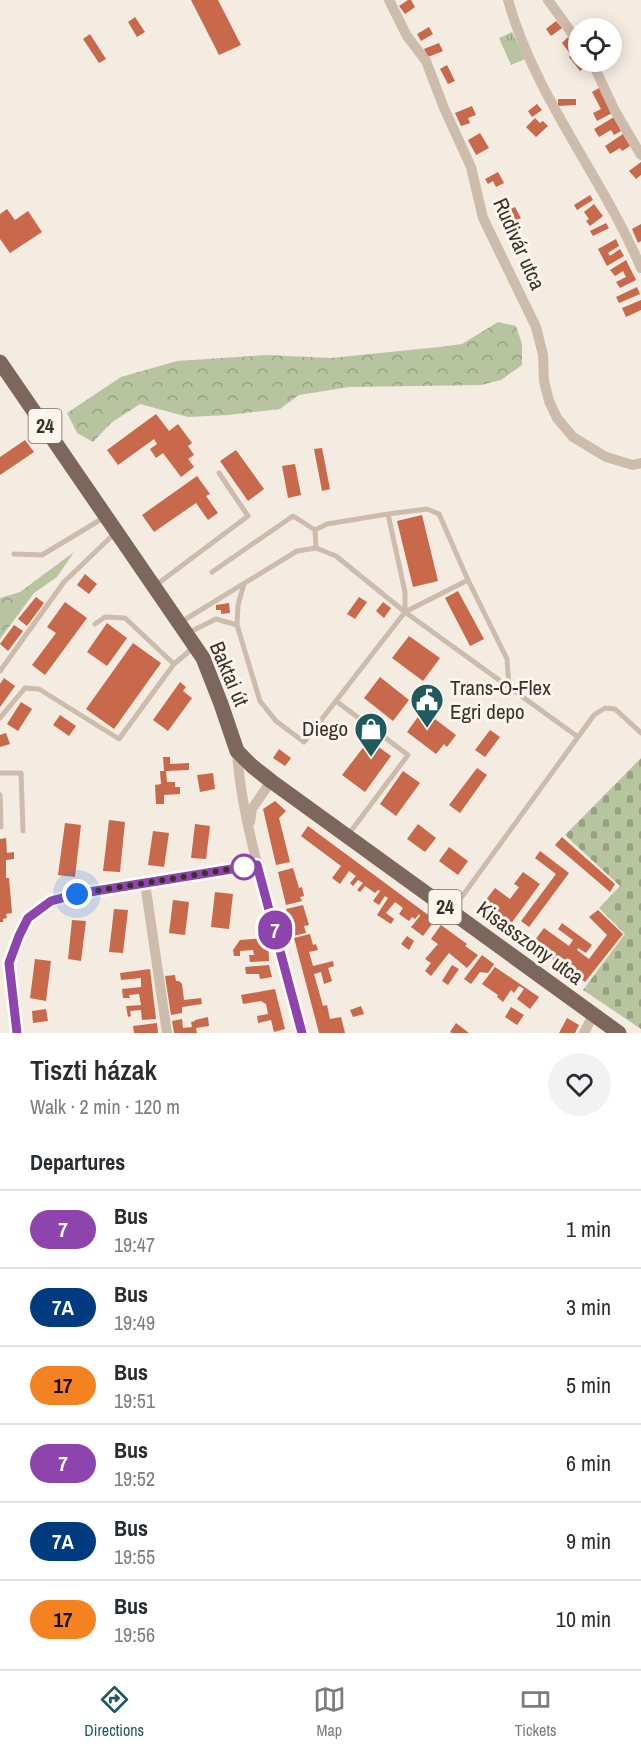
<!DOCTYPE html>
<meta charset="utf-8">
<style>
body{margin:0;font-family:"Archivo Narrow",sans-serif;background:#f2f2f3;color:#2b2b33;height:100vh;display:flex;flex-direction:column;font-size:22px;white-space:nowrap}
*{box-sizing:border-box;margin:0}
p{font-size:20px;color:#7c7c81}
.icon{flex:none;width:33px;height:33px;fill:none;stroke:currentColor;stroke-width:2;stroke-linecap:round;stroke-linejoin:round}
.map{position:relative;height:1033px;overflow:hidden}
.drawer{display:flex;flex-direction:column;background:#fff;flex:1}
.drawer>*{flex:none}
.badge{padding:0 12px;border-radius:20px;font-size:21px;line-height:39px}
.tools{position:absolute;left:568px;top:18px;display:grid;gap:12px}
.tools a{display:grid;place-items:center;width:54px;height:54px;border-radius:50%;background:#fff;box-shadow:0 3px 15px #0003;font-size:30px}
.you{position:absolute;width:30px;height:30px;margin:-15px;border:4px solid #fff;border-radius:50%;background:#1a73e8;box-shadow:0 0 0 9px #1a73e833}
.map>.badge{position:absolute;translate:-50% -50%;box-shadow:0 0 0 3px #fff}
h2{padding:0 30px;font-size:22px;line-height:54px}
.round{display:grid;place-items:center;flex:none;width:63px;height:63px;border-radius:32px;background:#f2f2f3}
.head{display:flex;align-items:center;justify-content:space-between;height:102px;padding:0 30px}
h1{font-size:28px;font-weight:600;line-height:45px}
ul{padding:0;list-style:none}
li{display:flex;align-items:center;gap:18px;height:78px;padding:0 30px;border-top:2px solid #e1e1e2}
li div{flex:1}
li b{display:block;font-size:22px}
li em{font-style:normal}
li .badge{min-width:66px;font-weight:700;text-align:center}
.tab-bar{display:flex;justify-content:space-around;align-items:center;height:84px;border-top:2px solid #e1e1e2;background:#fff;font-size:16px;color:#7c7c81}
.tab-bar a{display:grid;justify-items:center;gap:3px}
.tab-bar .on{color:#1f5a5e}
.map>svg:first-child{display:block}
</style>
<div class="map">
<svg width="641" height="1033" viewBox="0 0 641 1033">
<defs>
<pattern id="forest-crowns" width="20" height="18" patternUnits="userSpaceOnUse" patternTransform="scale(1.5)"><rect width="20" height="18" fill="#b8c4a0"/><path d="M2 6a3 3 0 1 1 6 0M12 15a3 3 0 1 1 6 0" fill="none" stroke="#97a083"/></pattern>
<pattern id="cemetery-stones" width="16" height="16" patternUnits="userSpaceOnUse" patternTransform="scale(1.5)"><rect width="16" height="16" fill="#b8c4a0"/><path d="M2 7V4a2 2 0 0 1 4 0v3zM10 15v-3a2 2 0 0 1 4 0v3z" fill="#97a083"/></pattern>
<pattern id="park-tufts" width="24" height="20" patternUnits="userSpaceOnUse" patternTransform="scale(1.5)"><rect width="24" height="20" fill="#b8c4a0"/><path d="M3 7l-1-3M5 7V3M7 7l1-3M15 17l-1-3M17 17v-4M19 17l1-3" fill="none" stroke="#97a083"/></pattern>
</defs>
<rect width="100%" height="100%" fill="#f4ebe1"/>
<path fill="url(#forest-crowns)" d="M498,322L516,326L522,344V365L501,380L481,385L349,387L299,395L280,409L229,415L188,417L140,404L111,423L93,442L77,433L67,413L121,377L177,361L266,355L331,358L439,347L462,344Z
M74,552L57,577L34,593L0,639V598L20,592Z"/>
<path fill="url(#cemetery-stones)" d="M641,758V1029L583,990L625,934L599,908L620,886L565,835Z"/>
<path fill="url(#park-tufts)" d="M512,32L525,59L511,65L499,38Z"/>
<path fill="#c8694b" d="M191,0H218L241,45L219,55Z
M408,0H411L415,7L405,14L399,6Z
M135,17L145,32L137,37L128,22Z
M556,21L562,28L551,36L546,29Z
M429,27L433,34L421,41L417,34Z
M90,34L106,59L99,63L83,39Z
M568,37L579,52V62H586L589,64L580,71L569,57L571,55L562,43Z
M439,43L443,51L428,57L424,49Z
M447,65L455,81L448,84L440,69Z
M599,88L612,113L597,121L593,113L601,109L592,92Z
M558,99H576V105L558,106Z
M537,104L542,110L532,117L528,111Z
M472,106L476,115L468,118L470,123L461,126L455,113Z
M614,117L621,131L614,135L611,130L599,137L594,129Z
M535,118L540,123L543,121L548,126L536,137L526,127Z
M480,133L489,148L476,155L468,140Z
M623,134L630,146L622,151L620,148L610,154L605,146Z
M641,162V175L636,179L629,171Z
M498,172L504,183L496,187L493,181L488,184L485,179Z
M590,195L593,200L577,210L574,205Z
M594,204L603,216L590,226L586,221L589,219L584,212Z
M515,207L521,218L508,225L502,213Z
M7,209L15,220L28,211L42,232L10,253L0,239V214Z
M606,223L609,228L593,236L590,231Z
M641,224V241L638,243L632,229Z
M616,239L619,246L608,253L610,256L620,249L624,256L607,266L598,249Z
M626,260L636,280L620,288L616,282L626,277L623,271L615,276L610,270Z
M637,287L640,294L619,303L616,297Z
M641,300V310L626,317L622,308Z
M156,414L169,431L178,424L192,443L188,446L194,455L188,459L194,467L181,477L163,453L156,458L150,449L157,444L154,439L118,465L107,450Z
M25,440L34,452L0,475V457Z
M322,448L330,489L322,491L314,449Z
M236,450L264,489L248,501L220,461Z
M295,464L301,495L288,498L282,466Z
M197,476L210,494L206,496L218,513L208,520L196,503L154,532L142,515Z
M422,515L438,581L413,587L397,521Z
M85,574L97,584L89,594L77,585Z
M458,591L484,639L470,646L445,598Z
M36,597L44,603L27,626L18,619Z
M359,597L367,602L355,619L347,614Z
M65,602L87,618L45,675L32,665L56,633L47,627Z
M383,602L391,608L384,618L376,611Z
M229,603L230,613L221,614V610H216V605Z
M107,623L127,638L107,666L87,652Z
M14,625L23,631L8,651L0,644Z
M409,636L440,658L423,681L392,658Z
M133,643L161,663L114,729L86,709Z
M380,677L409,700L393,721L364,698Z
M4,678L15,686L0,707V684Z
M180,682L186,687L183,691L192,698L168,731L153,720Z
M21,702L32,709L18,731L7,724Z
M423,710L456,735L447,747L444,744L436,754L407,732Z
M60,715L76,726L69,736L53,725Z
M490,730L500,737L485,757L475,750Z
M6,733L10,744L0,747V735Z
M369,740L391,756L365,792L342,775Z
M279,749L291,758L285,766L273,758Z
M163,757H170V764L189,763V770L166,771L167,782H175V787H180V794L164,795V804H156L155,785L161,784L160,771H164Z
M477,768L487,775L460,813L449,805Z
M403,771L420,783L396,816L380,804Z
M213,773L215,789L200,792L197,775Z
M275,801L286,811L279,818L290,862L276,865L263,809Z
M109,820L125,822L120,872L103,871Z
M65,823L81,825L75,877L58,875Z
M195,824L210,826L206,859L191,858Z
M418,824L436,838L425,852L407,839Z
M308,826L435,920L423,936L411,927L420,916L419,914L415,919L412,917L409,921L399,914L403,908L395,902L386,913L394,919L391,924L377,915L388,898L385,896L379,905L373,901L380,891L378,890L375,893L365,886L360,892L357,890L363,883L358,880L353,886L350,883L356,876L349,871L340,884L332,878L341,866L301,836Z
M153,831L169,833L164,867L148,865Z
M562,837L615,884L610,892L555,845Z
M6,838L7,853L14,852V859L6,860V878H9L12,913L6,914L7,918L3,919V922H0V839Z
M449,847L468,861L458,875L439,861Z
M540,851L569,873L529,927L521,921L556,874L535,858Z
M293,868L299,888L302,887L304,896L300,897L302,901L286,905L278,872Z
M523,872L540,884L510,925L482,905L495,888L510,899L519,887L514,884Z
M215,892L233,894L229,929L211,927Z
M173,900L189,902L185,935L169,933Z
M303,905L309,925L304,926L306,933L293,936L286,909Z
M114,909L128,910L123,953L109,952Z
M598,910L623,934L585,982L532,944L544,928L569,946L573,940L558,929L562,923L592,945L586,953L578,948L577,950L589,959L607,935L589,917Z
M72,920L86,921L81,961L68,959Z
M441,925L467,944L465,946L478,955L467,968L449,953L431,976L425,971L431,963L425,959L438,944L431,939Z
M310,934L313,945L316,944L318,950L309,952L313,966L333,961L334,966L328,968L332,981L324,984L321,972L314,974L323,1006L327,1005L330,1019L341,1017L345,1033H319L294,938Z
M407,936L414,941L409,950L401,944Z
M268,938L269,961L250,962L249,955H254L253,950L240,951V956H234L233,950L240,940Z
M482,955L494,964L488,973L480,972L471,984L464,979Z
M35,959L51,961L46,1001L30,998Z
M269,965L272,977L260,979L259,974H246L245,967Z
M452,965L459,969L448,985L442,981Z
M495,967L539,997L530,1009L517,999L524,989L519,986L514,993L511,990L503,1002L497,997L498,995L482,984Z
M150,969L156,1019L142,1020L141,1010L130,1011L131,1016L128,1017L126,1006L141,1005L139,994L129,995L130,998H123L122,989L141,987V978L121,980L120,973Z
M175,975L176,981H179L182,984L184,1000L201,998L202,1004L182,1007V1013L171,1015L165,976Z
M275,989L285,1029L274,1032L271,1020L258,1023L257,1016L268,1014L266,1004L261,1001L243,1004L241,995Z
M361,1006L364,1014L353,1017L350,1010Z
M511,1007L524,1015L517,1025L505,1017Z
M46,1009L48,1021L33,1023L32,1011Z
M208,1017L209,1026L196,1028L197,1033H174L172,1021L182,1019L183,1028L192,1027L191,1022L195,1021V1020Z
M567,1018L579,1025L575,1033H559Z
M157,1023L158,1033H134L133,1026Z
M456,1023L469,1033H452L450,1032Z"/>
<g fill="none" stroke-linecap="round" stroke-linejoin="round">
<path stroke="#cdbbac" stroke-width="5" d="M388,514L427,509L439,514L468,580
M315,530L327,524L388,514L405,592V612
M14,554L42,555L105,517
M212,572L293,516L315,530L316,548
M156,585L248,516L219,473
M181,622L297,551L316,548L336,556L405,612L578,737
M95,624L105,617L125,618L174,664
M237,625L238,605L244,584
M188,633L216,619L237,625L260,701L276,721L304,742L405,612L468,580L507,659L509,687
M0,671L64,582L116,532
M336,701L408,755L348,835
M0,718L25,688L39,689L119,739L174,664L193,648
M0,773H21L23,831
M0,795L1,827
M453,909L594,715L605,708L615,709L641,733"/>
<path stroke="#cdbbac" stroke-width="10" d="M389,0L407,36L426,61L444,108L471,167L483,218L536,327L543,355L544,381L549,401L557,418L573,437L606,457L633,465L641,463
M508,0C535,97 602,176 641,268
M548,0L579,43
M592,62L615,111L641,155
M237,751C240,800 253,848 265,895C278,941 290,987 302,1033
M250,822L252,809L271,781
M145,883L167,1033
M17,1033L9,963L19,936L28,918L51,901L77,894L257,865
M584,1033L593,1015"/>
<path stroke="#7d675c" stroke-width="15" d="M0,362L203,658L221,704L237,751L252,766L271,781L619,1033"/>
</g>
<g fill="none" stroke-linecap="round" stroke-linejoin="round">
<g stroke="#fff" stroke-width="14">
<path id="line" d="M17,1033L9,963L19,936L28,918L51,901L77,894L257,865L302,1033"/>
</g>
<use href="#line" stroke="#8e44ad" stroke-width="9"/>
<path stroke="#3b302b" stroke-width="6" stroke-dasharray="0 10.8" d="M77,894L244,867"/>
</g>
<defs>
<g id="civic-pin" transform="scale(1.725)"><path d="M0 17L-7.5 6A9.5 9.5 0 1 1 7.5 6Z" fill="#1f5a5e" stroke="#fbf5ee"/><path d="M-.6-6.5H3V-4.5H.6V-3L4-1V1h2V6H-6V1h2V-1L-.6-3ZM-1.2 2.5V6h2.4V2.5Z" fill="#fff"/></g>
<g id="shop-pin" transform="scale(1.725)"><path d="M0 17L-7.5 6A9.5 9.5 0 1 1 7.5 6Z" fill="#1f5a5e" stroke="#fbf5ee"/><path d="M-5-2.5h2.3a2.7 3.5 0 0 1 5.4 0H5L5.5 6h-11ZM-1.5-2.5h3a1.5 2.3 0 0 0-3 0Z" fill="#fff"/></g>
</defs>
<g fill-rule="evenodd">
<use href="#civic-pin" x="427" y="700"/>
<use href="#shop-pin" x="371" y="729"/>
</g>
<circle fill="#fff" stroke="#8e44ad" stroke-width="3" cx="244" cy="867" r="12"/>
<g text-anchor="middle" stroke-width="6" stroke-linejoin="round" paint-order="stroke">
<g fill="#fbf5ee" stroke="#756b66" stroke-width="1.5">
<rect x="28.5" y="409" width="33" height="34" rx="4.5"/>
<rect x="428.5" y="890" width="33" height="34" rx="4.5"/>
</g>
<g font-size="20" font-weight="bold" fill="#3b302b">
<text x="45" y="433">24</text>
<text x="445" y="914">24</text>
</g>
<g font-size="21" fill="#3b302b" stroke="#fbf5ee">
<text transform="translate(519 244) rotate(66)" y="7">Rudivár utca</text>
<text transform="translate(229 674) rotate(67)" y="7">Baktai út</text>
<text transform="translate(530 943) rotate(36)" y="7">Kisasszony utca</text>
</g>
<g font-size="21" fill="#3b302b" stroke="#fbf5ee" text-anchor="start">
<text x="450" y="695">Trans-O-Flex<tspan x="450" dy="24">Egri depo</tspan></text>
<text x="348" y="736" text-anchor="end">Diego</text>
</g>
</g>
</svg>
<div class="tools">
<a><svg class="icon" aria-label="locate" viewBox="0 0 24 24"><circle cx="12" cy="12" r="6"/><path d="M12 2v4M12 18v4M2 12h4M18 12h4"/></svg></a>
</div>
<div class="you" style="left:77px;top:894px"></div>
<b class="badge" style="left:275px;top:930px;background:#8e44ad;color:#fff">7</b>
</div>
<section class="drawer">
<div class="head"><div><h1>Tiszti házak</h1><p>Walk · 2 min · 120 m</p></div><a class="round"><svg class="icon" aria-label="heart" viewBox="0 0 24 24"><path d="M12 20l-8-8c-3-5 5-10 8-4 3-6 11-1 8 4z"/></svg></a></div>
<h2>Departures</h2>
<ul>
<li><span class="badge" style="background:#8e44ad;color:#fff">7</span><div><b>Bus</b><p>19:47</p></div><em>1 min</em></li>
<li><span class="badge" style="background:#003b80;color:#fff">7A</span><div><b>Bus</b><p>19:49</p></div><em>3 min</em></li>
<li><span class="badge" style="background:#f58220;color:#111">17</span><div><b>Bus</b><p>19:51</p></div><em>5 min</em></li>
<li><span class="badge" style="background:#8e44ad;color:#fff">7</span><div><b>Bus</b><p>19:52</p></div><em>6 min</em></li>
<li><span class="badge" style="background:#003b80;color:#fff">7A</span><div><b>Bus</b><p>19:55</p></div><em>9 min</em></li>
<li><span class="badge" style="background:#f58220;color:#111">17</span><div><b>Bus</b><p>19:56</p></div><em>10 min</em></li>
</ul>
</section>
<nav class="tab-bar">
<a class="on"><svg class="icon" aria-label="directions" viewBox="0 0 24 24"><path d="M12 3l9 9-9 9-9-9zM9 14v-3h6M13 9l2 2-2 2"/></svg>Directions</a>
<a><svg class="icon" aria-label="map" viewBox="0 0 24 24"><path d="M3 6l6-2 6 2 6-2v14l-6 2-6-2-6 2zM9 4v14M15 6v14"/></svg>Map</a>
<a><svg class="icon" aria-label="tickets" viewBox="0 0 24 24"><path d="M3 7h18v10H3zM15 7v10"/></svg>Tickets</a>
</nav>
